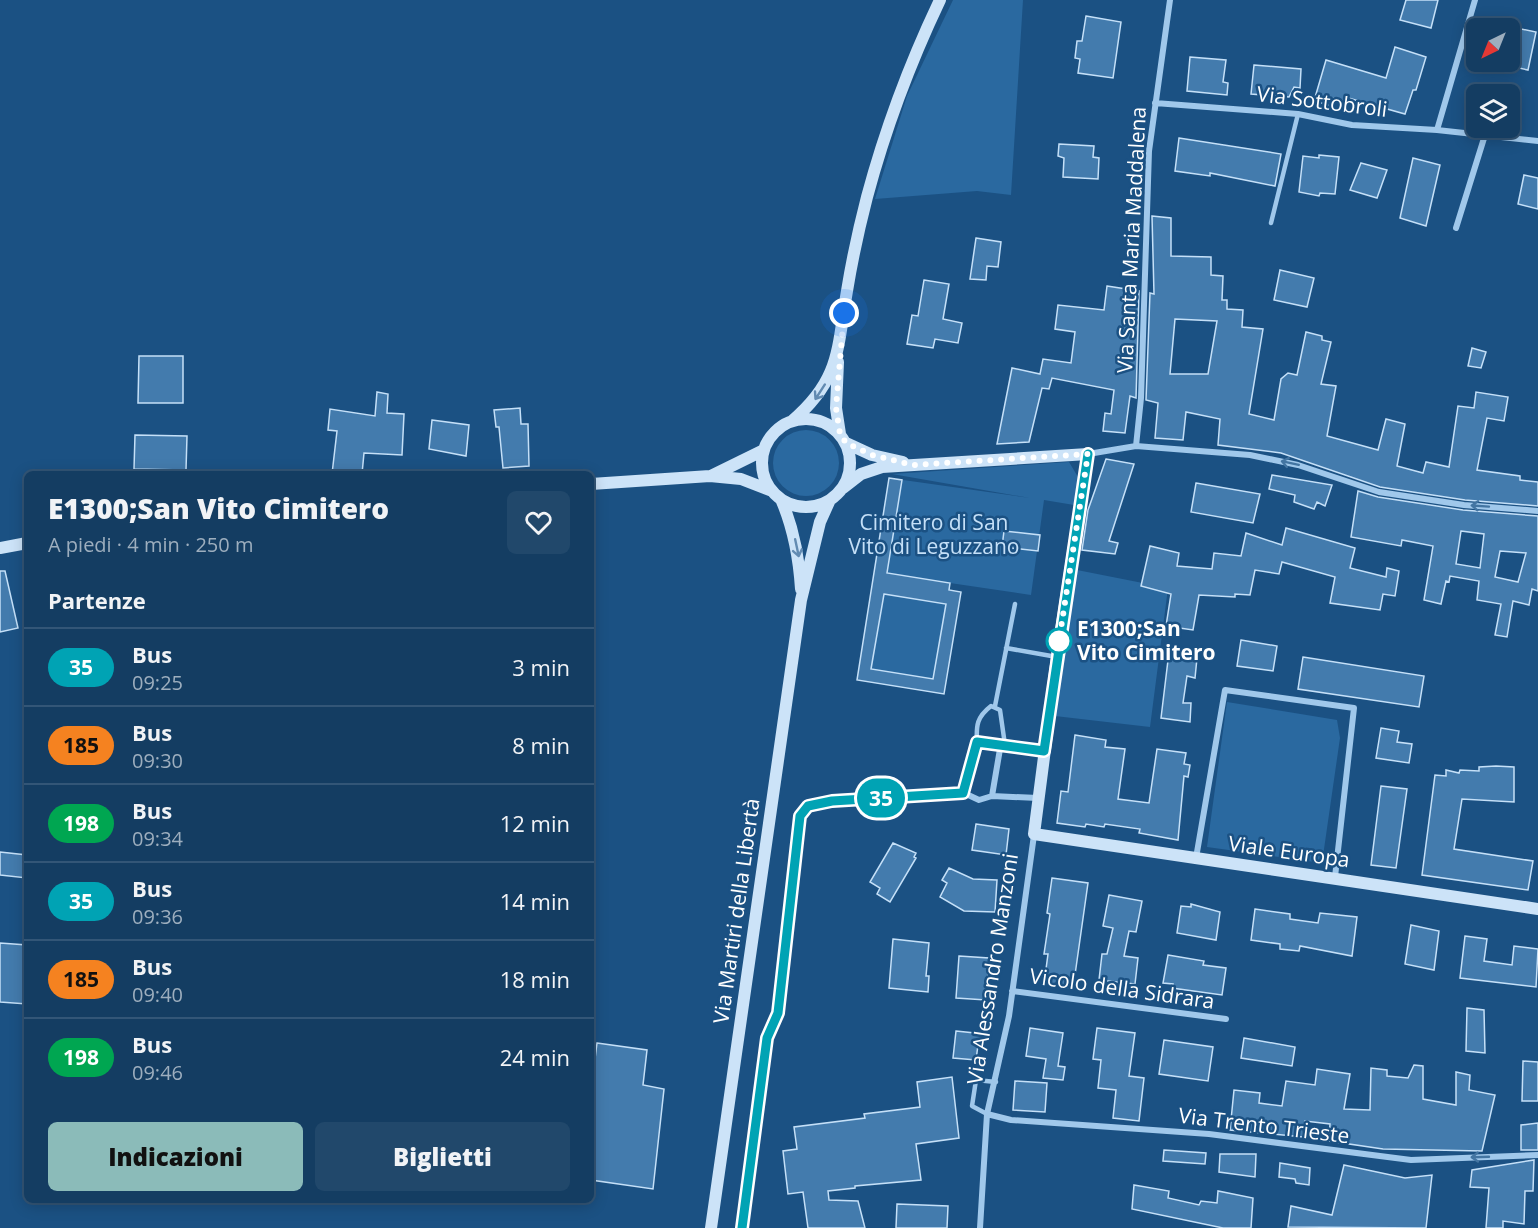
<!DOCTYPE html>
<html lang="it">
<meta charset="utf-8">
<style>
body{margin:0;font-family:"Open Sans",sans-serif;background:#21486b;color:#f1f3f6;height:100vh;display:flex;flex-direction:column;font-size:22px;white-space:nowrap}
*{box-sizing:border-box;margin:0}
p{font-size:20px;color:#9daebe}
.icon{flex:none;width:33px;height:33px;fill:none;stroke:currentColor;stroke-width:2;stroke-linecap:round;stroke-linejoin:round}
.map{position:relative;flex:1;overflow:hidden}
.sheet{position:absolute;left:24px;top:471px;width:570px;height:732px;display:flex;flex-direction:column;background:#143d62;border-radius:9px;box-shadow:0 3px 15px #0003,0 0 0 2px #335677}
.sheet>*{flex:none}
.badge{padding:0 12px;border-radius:20px;font-size:21px;line-height:39px}
.needle{width:39px;rotate:223deg}
.fabs{position:absolute;left:1466px;top:18px;display:grid;gap:12px}
.fabs a{display:grid;place-items:center;width:54px;height:54px;border-radius:9px;background:#143d62;box-shadow:0 3px 15px #0003,0 0 0 2px #335677;font-size:30px}
.you{position:absolute;width:30px;height:30px;margin:-15px;border:4px solid #fff;border-radius:50%;background:#1a73e8;box-shadow:0 0 0 9px #1a73e833}
.map>.badge{position:absolute;translate:-50% -50%;box-shadow:0 0 0 3px #fff}
h2{padding:0 24px;font-size:22px;line-height:54px}
.round{display:grid;place-items:center;flex:none;width:63px;height:63px;border-radius:9px;background:#21486b}
.head{display:flex;align-items:center;justify-content:space-between;height:102px;padding:0 24px}
h1{font-size:28px;font-weight:800;line-height:45px}
.action{display:flex;gap:12px;margin-top:auto;padding:12px 24px}
.action a{flex:1;height:69px;border-radius:9px;background:#8bbbb9;color:#111;font-size:24px;font-weight:800;line-height:69px;text-align:center}
.action a+a{background:#21486b;color:#f1f3f6}
ul{padding:0;list-style:none}
li{display:flex;align-items:center;gap:18px;height:78px;padding:0 24px;border-top:2px solid #335677}
li div{flex:1}
li b{display:block;font-size:22px}
li em{font-style:normal}
li .badge{min-width:66px;font-weight:700;text-align:center}
.map>svg:first-child{display:block}
</style>
<div class="map">
<svg width="1538" height="1228" viewBox="0 0 1538 1228">
<rect width="100%" height="100%" fill="#1b5183"/>
<path fill="#2a69a0" d="M953,0H1023L1011,195L977,191L875,199L907,96Z
M773 463a33 33 0 1 1 66 0a33 33 0 1 1-66 0Z
M1069,462L1078,477L1074,505L1044,500L1031,595L950,583L949,590L961,592L944,694L857,680L889,478L1030,498L892,474Z
M1077,570L1168,588L1150,727L1055,716Z
M1227,702L1337,720L1340,738L1322,863L1207,847Z"/>
<path fill="#437bad" stroke="#c5e0f8" stroke-width="1.5" fill-rule="evenodd" d="M1406,0H1438L1431,28L1400,20Z
M1086,16L1121,22L1113,78L1078,73L1080,59L1075,58L1077,41H1082Z
M1511,27L1536,32L1528,70L1509,66Z
M1395,47L1426,57L1416,90H1413L1405,114L1348,98L1347,102L1334,98L1332,106L1314,101L1326,60L1386,78Z
M1190,57L1226,60L1223,82L1228,83L1227,95L1187,91Z
M1254,65L1301,69L1300,88L1294,87L1289,97L1251,94Z
M1179,138L1281,154L1275,186L1210,173V176L1175,171Z
M1059,144L1094,146L1093,157L1099,158L1098,179L1063,177L1064,158L1058,156Z
M1319,155L1339,157L1335,194L1320,193L1319,196L1299,192L1303,156L1319,158Z
M1413,158L1440,165L1426,226L1400,218Z
M1361,163L1387,170L1377,198L1350,190Z
M1524,175L1538,178V209L1518,204Z
M1152,216L1171,218V256L1211,257V275L1223,276L1222,300H1227V309L1243,310L1242,327L1263,329L1249,414L1274,420L1281,379L1288,373L1297,375L1306,332L1322,336V340L1331,342L1321,384L1336,386L1327,436L1378,450L1386,419L1405,424L1397,466L1423,473L1426,462L1449,467L1458,406L1474,408L1476,392L1508,397L1504,421L1487,418L1477,470L1520,476V480L1538,482V506L1465,500L1380,487L1281,453L1218,445L1220,419L1186,412L1183,440L1155,438L1158,403L1146,400L1150,293L1154,294ZM1175,319L1217,321L1208,374H1170Z
M976,238L1001,242L998,267L987,266L986,280L970,279Z
M1280,270L1314,278L1307,307L1274,300Z
M924,280L949,284L943,319L962,323L958,343L935,339L933,348L907,344L912,315L918,316Z
M1107,286L1139,291L1136,398L1130,396L1125,433L1103,431L1105,413L1111,414L1114,390L1052,378L1049,389L1042,388L1029,442L997,444L1012,368L1040,374L1043,359L1071,363L1075,332L1055,329L1058,305L1104,310Z
M1472,348L1486,352L1481,368L1468,366Z
M139,356H183V403H138Z
M377,392L388,394L387,413L404,414L402,455L364,453L362,474H332L337,431L328,430L330,409L375,416Z
M520,408L521,424H528L529,466L503,468L499,427H496L494,410Z
M432,420L469,425L466,456L429,449Z
M135,435L187,436L186,470L134,469Z
M1106,459L1134,464L1109,541L1118,543L1115,554L1082,550L1088,510Z
M1272,475L1332,485L1325,506L1317,502L1314,509L1294,502L1295,495L1269,489Z
M889,478L902,480L887,573L950,583L949,590L961,592L944,694L857,680ZM884,594L946,604L933,679L871,669Z
M1196,483L1260,494L1253,523L1191,512Z
M1358,491L1378,497L1463,510L1538,516V591L1532,589L1529,605L1513,601L1507,637L1495,635L1501,604L1477,600L1479,581L1450,576L1449,582L1446,581L1441,604L1424,600L1433,546L1402,540L1401,546L1351,537ZM1461,531L1484,534L1480,568L1456,564ZM1500,551L1526,553L1518,582L1495,577Z
M1286,528L1355,548L1350,568L1386,577L1387,568L1399,571L1395,596L1383,594L1380,610L1330,603L1335,577L1282,562L1279,574L1255,570L1250,595L1235,594V597L1199,595L1193,630L1166,626L1171,594L1141,586L1150,546L1179,553L1177,566L1212,569L1214,553L1241,556L1246,533L1282,545Z
M1004,531L1040,535L1038,551L1002,547Z
M0,571H5L18,628L0,632Z
M1241,640L1277,646L1273,671L1237,666Z
M1169,652L1197,658L1195,678L1187,676L1183,703H1191L1190,722L1161,718Z
M1303,657L1424,676L1419,707L1298,689Z
M1381,728L1399,731L1397,742L1412,744L1409,763L1376,758Z
M1075,735L1106,740L1105,747L1125,749L1118,799L1149,803L1157,749L1186,753L1184,764L1190,765L1188,777L1184,776L1178,840L1139,833L1140,829L1105,824L1104,827L1086,824L1085,827L1057,823L1061,791L1068,792Z
M1496,766L1514,767V802L1462,799L1454,849L1533,861L1528,890L1422,875L1435,775L1446,776V770L1459,773L1460,770L1479,771V767Z
M1381,786L1407,789L1396,868L1371,865Z
M976,824L1009,829L1006,855L972,850Z
M893,843L916,853L914,857L916,858L890,902L877,894L880,888L870,882Z
M0,852L27,855V878L0,875Z
M949,868L973,879L997,880L995,912L964,911L940,897L947,883L942,880Z
M1052,878L1088,883L1073,989L1044,984L1048,954H1044L1050,914L1047,913Z
M1109,895L1142,901L1136,932L1129,931L1124,956L1138,958L1135,984L1099,980L1102,954H1107L1113,928L1103,926Z
M1191,904L1220,912L1216,940L1177,933L1181,906L1191,907Z
M1255,909L1290,914V919L1318,923L1320,913L1357,917L1352,956L1300,946L1299,951L1280,949V944L1251,940Z
M1411,925L1439,931L1434,970L1405,964Z
M1465,936L1487,939L1484,961L1512,965L1514,946L1538,949L1536,987L1460,978Z
M893,939L929,943L926,976H929L928,992L889,988Z
M0,943L27,945V1004L0,1002Z
M1168,955L1204,961L1203,965L1226,968L1222,995L1172,988L1173,984L1163,983Z
M959,956L989,958L986,1000L956,998Z
M1467,1008L1484,1010L1485,1053L1466,1051Z
M1030,1028L1063,1033L1058,1066L1065,1067L1063,1080L1043,1078L1046,1059L1026,1056Z
M1097,1028L1135,1033L1129,1076L1144,1078L1139,1121L1113,1118L1116,1090L1098,1088L1101,1060L1093,1059Z
M956,1031L984,1034L982,1046L978,1045L976,1060L953,1058Z
M1244,1038L1295,1047L1292,1066L1241,1058Z
M1164,1040L1213,1047L1208,1081L1159,1074Z
M597,1043L647,1050L643,1085L664,1089L653,1189L591,1180V1091Z
M1523,1061L1538,1062V1101H1522Z
M1414,1065L1423,1066V1099L1456,1105V1072L1470,1075L1469,1090L1495,1095L1482,1151L1383,1149L1329,1141L1330,1124L1305,1121L1303,1137L1230,1130L1234,1090L1260,1093L1259,1103L1282,1106L1286,1081L1315,1085L1317,1069L1350,1074L1344,1109L1370,1110L1371,1068L1387,1070V1076L1408,1078Z
M952,1077L959,1138L916,1144L921,1180L855,1186V1188L828,1191L829,1200L858,1201L865,1228H808L803,1192L788,1194L783,1151L797,1149L794,1127L865,1118L864,1114L920,1107L917,1082Z
M1015,1081L1047,1083L1045,1112L1013,1110Z
M1538,1123V1150H1521V1125Z
M1164,1150L1206,1153L1205,1164L1163,1161Z
M1220,1154H1256L1255,1177L1219,1172Z
M1534,1160L1533,1191H1525L1524,1224L1503,1221V1228H1486L1489,1188L1470,1187L1472,1170Z
M1280,1163L1310,1168L1309,1185L1296,1183L1295,1179L1279,1177Z
M1344,1165L1405,1178L1432,1175L1426,1228L1288,1227L1291,1206L1332,1215Z
M1134,1185L1169,1191L1168,1198L1199,1205L1201,1201L1217,1203L1218,1191L1253,1198L1251,1228H1223L1132,1209Z
M897,1204L948,1206L947,1228H896Z"/>
<g fill="none" stroke-linecap="round" stroke-linejoin="round">
<path stroke="#a0c8eb" stroke-width="4.5" d="M1271,223L1298,114
M1006,648L1057,657
M995,706L1015,604
M977,742C976,725 977,717 991,706L1000,710L1005,745
M987,1114L972,1106L976,1080L996,1082"/>
<path stroke="#a0c8eb" stroke-width="6" d="M1155,103L1298,114L1352,125L1437,130L1538,141
M1437,130L1475,0
M1456,228L1485,135
M1136,446L1141,398L1149,151L1170,0
M1088,454L1136,446L1250,455L1298,465L1379,492L1464,505L1538,511
M996,743L1044,751
M964,793L977,742L996,743L1000,749L992,796
M1196,858L1225,690L1354,708L1335,877
M1012,991L1226,1019
M987,1114L1011,1120L1209,1134L1411,1160L1538,1155
M742,1228L767,1038L778,1013L800,816L808,806L832,801L964,793L979,800L992,796L1038,798
M980,1228L987,1114L1009,1016L1034,835"/>
<path stroke="#cce3f8" stroke-width="12" d="M838,362L836,408L840,434
M762 463a44 44 0 1 1 88 0a44 44 0 1 1-88 0Z
M792,421C841,379 837,349 847,291C852,260 859,228 867,197C885,130 910,63 940,0
M846,443L872,455L903,462
M711,476L764,450
M591,484L710,476L741,479L772,491
M843,488L861,474L882,467L1088,454L1057,657L1034,834L1538,909
M781,499C794,529 799,557 801,589
M0,548L27,543
M711,1228L801,600L820,522L829,502"/>
</g>
<defs><path id="oneway-shaft" d="M-6 0H5M1.5-3L5.5 0L1.5 3" fill="none" stroke-width="1.6" stroke-linecap="round" stroke-linejoin="round" transform="scale(1.5)"/></defs>
<g stroke="#628bb2">
<use href="#oneway-shaft" transform="translate(820 392) rotate(123)"/>
<use href="#oneway-shaft" transform="translate(797 548) rotate(78)"/>
</g>
<g stroke="#4375a2">
<use href="#oneway-shaft" transform="translate(1290 463) rotate(-168)"/>
<use href="#oneway-shaft" transform="translate(1480 506) rotate(-176)"/>
<use href="#oneway-shaft" transform="translate(1480 1157) rotate(178)"/>
</g>
<g fill="none" stroke-linecap="round" stroke-linejoin="round">
<g stroke="#fff" stroke-width="14">
<path id="line" d="M742,1228L767,1038L778,1013L800,816L808,806L832,801L963,793L977,742L1044,751L1088,454"/>
</g>
<use href="#line" stroke="#00a3b4" stroke-width="9"/>
<path stroke="#fff" stroke-width="6" stroke-dasharray="0 10.8" d="M844,313L836,408L840,434L846,443L872,455L913,465L1088,454L1059,641"/>
</g>
<circle fill="#fff" stroke="#00a3b4" stroke-width="3" cx="1059" cy="641" r="12"/>
<g text-anchor="middle" stroke-width="5" stroke-linejoin="round" paint-order="stroke">
<g font-size="21" fill="#fff" stroke="#1b5183">
<text transform="translate(1322 102) rotate(7)" y="7">Via Sottobroli</text>
<text transform="translate(1132 240) rotate(-87)" y="7">Via Santa Maria Maddalena</text>
<text transform="translate(1289 852) rotate(8)" y="7">Viale Europa</text>
<text transform="translate(737 911) rotate(-82)" y="7">Via Martiri della Libertà</text>
<text transform="translate(993 969) rotate(-81)" y="7">Via Alessandro Manzoni</text>
<text transform="translate(1122 989) rotate(8)" y="7">Vicolo della Sidrara</text>
<text transform="translate(1264 1126) rotate(7)" y="7">Via Trento Trieste</text>
</g>
<g font-size="21" fill="#c5e0f8" stroke="#1b5183">
<text x="934" y="530">Cimitero di San<tspan x="934" dy="24">Vito di Leguzzano</tspan></text>
</g>
<g font-size="21" font-weight="bold" fill="#fff" stroke="#1b5183" text-anchor="start">
<text x="1077" y="636">E1300;San<tspan x="1077" dy="24">Vito Cimitero</tspan></text>
</g>
</g>
</svg>
<div class="fabs">
<a><svg class="needle" viewBox="-14 -14 28 28"><path d="M0-13l5 13h-10z" fill="#e53935"/><path d="M0 13l5-13h-10z" fill="#9daebe"/></svg></a>
<a><svg class="icon" aria-label="layers" viewBox="0 0 24 24"><path d="M12 4l9 5-9 5-9-5zM3 14l9 5 9-5"/></svg></a>
</div>
<div class="you" style="left:844px;top:313px"></div>
<b class="badge" style="left:881px;top:798px;background:#00a3b4;color:#fff">35</b>
<section class="sheet">
<div class="head"><div><h1>E1300;San Vito Cimitero</h1><p>A piedi · 4 min · 250 m</p></div><a class="round"><svg class="icon" aria-label="heart" viewBox="0 0 24 24"><path d="M12 20l-8-8c-3-5 5-10 8-4 3-6 11-1 8 4z"/></svg></a></div>
<h2>Partenze</h2>
<ul>
<li><span class="badge" style="background:#00a3b4;color:#fff">35</span><div><b>Bus</b><p>09:25</p></div><em>3 min</em></li>
<li><span class="badge" style="background:#f58220;color:#111">185</span><div><b>Bus</b><p>09:30</p></div><em>8 min</em></li>
<li><span class="badge" style="background:#00a651;color:#fff">198</span><div><b>Bus</b><p>09:34</p></div><em>12 min</em></li>
<li><span class="badge" style="background:#00a3b4;color:#fff">35</span><div><b>Bus</b><p>09:36</p></div><em>14 min</em></li>
<li><span class="badge" style="background:#f58220;color:#111">185</span><div><b>Bus</b><p>09:40</p></div><em>18 min</em></li>
<li><span class="badge" style="background:#00a651;color:#fff">198</span><div><b>Bus</b><p>09:46</p></div><em>24 min</em></li>
</ul>
<div class="action"><a>Indicazioni</a><a>Biglietti</a></div>
</section>
</div>
